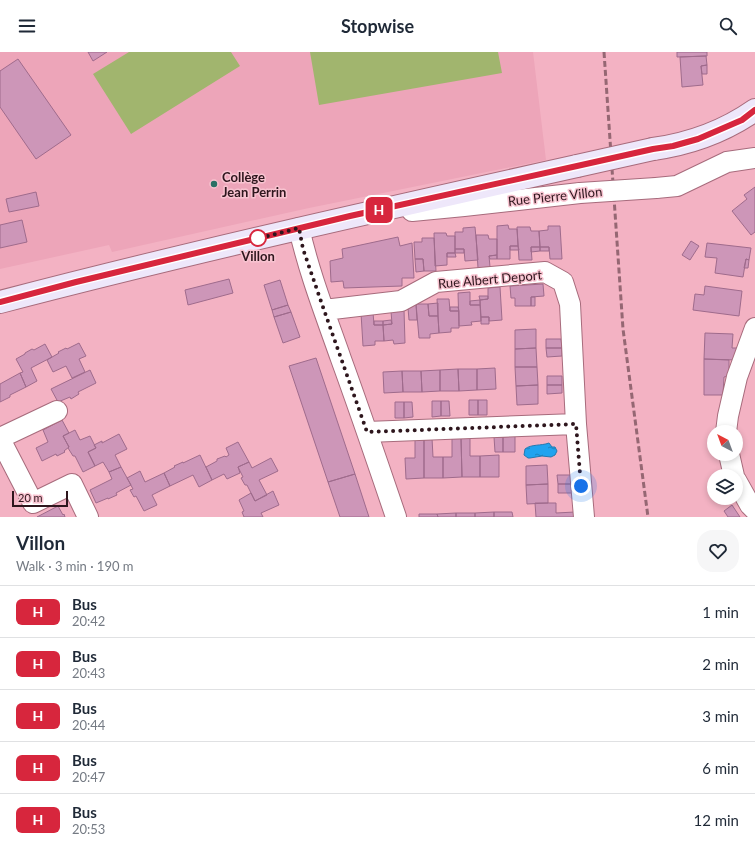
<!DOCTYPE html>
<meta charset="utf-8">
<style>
body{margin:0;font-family:Lato,sans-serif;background:#f6f6f7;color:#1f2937;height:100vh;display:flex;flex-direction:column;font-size:15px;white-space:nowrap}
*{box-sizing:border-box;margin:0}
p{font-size:13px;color:#747a83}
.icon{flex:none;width:22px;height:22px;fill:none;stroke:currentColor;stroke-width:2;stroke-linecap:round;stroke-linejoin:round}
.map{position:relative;height:465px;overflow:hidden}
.panel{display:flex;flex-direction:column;background:#fff;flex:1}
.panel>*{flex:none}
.badge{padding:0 8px;border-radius:6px;font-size:14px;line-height:26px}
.needle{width:26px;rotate:319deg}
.buttons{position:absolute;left:707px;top:373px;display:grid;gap:8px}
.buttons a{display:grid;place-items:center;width:36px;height:36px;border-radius:50%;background:#fff;box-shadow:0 2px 6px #0003;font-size:20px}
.scale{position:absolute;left:12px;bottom:10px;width:56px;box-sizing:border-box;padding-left:4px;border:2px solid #2e161d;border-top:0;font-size:11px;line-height:14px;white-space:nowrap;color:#2e161d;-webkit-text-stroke:3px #f8c3d0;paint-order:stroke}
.you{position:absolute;width:20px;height:20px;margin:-10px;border:3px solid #fff;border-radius:50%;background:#1a73e8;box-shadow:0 0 0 6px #1a73e833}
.map>.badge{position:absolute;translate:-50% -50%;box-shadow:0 0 0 2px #fff}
.round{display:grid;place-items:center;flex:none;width:42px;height:42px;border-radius:16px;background:#f6f6f7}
.overview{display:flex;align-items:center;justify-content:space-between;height:68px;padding:0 16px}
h1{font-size:19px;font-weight:700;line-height:30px}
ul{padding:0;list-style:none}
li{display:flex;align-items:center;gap:12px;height:52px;padding:0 16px;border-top:1px solid #e0e1e3}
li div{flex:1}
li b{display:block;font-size:15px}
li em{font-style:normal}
li .badge{min-width:44px;font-weight:700;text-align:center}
header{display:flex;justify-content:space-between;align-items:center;height:52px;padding:0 16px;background:#fff;font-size:18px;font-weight:700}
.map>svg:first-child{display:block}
</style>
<header><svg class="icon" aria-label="menu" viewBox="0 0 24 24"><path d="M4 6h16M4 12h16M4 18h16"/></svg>Stopwise<svg class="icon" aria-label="search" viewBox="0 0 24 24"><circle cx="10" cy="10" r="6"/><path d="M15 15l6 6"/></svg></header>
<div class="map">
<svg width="755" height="465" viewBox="0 0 755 465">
<defs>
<pattern id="water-ripples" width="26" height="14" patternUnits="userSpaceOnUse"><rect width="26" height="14" fill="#20a3ef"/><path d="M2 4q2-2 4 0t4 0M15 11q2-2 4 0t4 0" fill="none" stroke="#1c84c1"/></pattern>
</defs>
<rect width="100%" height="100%" fill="#f3b2c3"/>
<path fill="#eda5b9" d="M0,0H533L546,108L309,156L112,200L109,193L0,217Z"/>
<path fill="#a1b56e" d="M129,0H231L240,14L131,82L93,22Z
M310,0H498L502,21L319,53Z"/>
<path fill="url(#water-ripples)" stroke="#2479b0" d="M549,391L552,395H555L557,399L555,403L551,405L542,404L530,406H528L524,403L525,397C531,392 541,394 549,391Z"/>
<path fill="#cd96b8" stroke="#9f6b8c" d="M88,0H107L93,9Z
M677,0H707V4L677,5Z
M706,4L707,13L701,14L703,33L682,35L680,5Z
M18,7L71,83L36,107L0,55V19Z
M707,13V22H702L701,14Z
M755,135V180L751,183L732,159L747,147L744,143Z
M36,140L39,154L9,160L6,147Z
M22,168L27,190L0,196V173Z
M508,173L509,177H517L518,194H510V207H497V174Z
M548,174H560L562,207H550L549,195H540L539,179L548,178Z
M475,175L478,208L465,209L464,197H455V180H463V176Z
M517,175H530L531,179H539L540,195H531L532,208H519Z
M434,181H446L447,184H455V201H447V213L435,214Z
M476,183H488L489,187H497V203L489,204L490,215L478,216Z
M398,185L400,194L412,191L414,226H402V234L344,236L343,229L331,230L330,209L343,206L342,197Z
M422,186H434L436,219H424L423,207H415L414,190H422Z
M691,189L699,194L690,208L682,203Z
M707,191L751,196L749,208L746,207L743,225L715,221L717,206L705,205Z
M510,194H518L519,198H510Z
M531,195H540V199L531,200Z
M540,195H549V199H540Z
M455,197H464V201H455Z
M447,201H455L456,205H447Z
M497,203V207H490L489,204Z
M415,207H423L424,219L416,220Z
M746,207L749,208L748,216H744Z
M229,227L233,241L188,253L185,238Z
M280,228L288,253L272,258L264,233Z
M543,232L544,244L531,245V254H515V246H511L510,234Z
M705,234L742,239L739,264L693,258L695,242L704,243Z
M500,235L502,268L489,269V265H481L480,248L488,247V236Z
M470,240V253H480L481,269L471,270L472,273L459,274L458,241Z
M479,244H488V247L480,248Z
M531,245H535V254H531Z
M437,247H449L450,259H459V276H451V280L439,281Z
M480,248V253H470V249Z
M438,251V264H429L428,252Z
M416,252H428L429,264H438L439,281L430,282V286H419Z
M416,252L417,268H409L408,256Z
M288,253L291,260L274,265L272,258Z
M450,255H458L459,259H450Z
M404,258L405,291L394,292L393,288L384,289L383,273L392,272L391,259Z
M291,260L300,285L283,291L274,265Z
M373,260L374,273H383L384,289H375V293L363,294L361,261Z
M481,265H489V272H481Z
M391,268L392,272L383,273V269Z
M374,269H383V273H374Z
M536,277V296L515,297V278Z
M705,281L733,282L732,296H737V308L704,307Z
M546,287H561L562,296H546Z
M79,291L86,304L79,307L85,320L72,326L66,314L53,320L47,308L59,301L58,300L66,296L67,297Z
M45,292L52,305L31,316L37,329L26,335L20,321L23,320L16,307L25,302V301L32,297L34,298Z
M536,296L537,315H515V297Z
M546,296H562V304L547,305Z
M316,306L355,422L328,430L289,314Z
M704,307L729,308V324L724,325L723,343H704Z
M515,315H537L538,333L516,334Z
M495,316L496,337L477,338V317Z
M458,317L459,339H440V318Z
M458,317H477V338L459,339Z
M90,318L96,331L78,340L79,342L71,347L70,345L58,350L51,337Z
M440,318V339L422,340L421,319Z
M402,319H421L422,340H403Z
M402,319L403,340L384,341L383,320Z
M20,321L26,335L10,343V345L0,350V332Z
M547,324H562V333H547Z
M538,333V352L517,353L516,334Z
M547,333H562V341L547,342Z
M469,348H478V363H469Z
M478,348H487V363H478Z
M432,349H441V364L432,365Z
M441,349H449L450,364H441Z
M395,350H404V366H395Z
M404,350H412L413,365L404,366Z
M62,368L69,381L63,384L69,395L64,399L65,400L57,404L56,402L42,409L36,396L48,390L43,378Z
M75,378L80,388L90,384L96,396L88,400L95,414L83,420L75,404H73L68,396L69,395L63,384Z
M119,382L127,397L115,403L121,415L109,420L103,410L95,414L88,400L96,396L94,393L102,389V391Z
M515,384V400H503V385Z
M470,385V404H480V425H462L461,386Z
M494,385H503V400H495Z
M432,386L433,405H443V426H424V387Z
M452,386H461L462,425L443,426V405H452Z
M415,387H424V426L406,427L405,406H415Z
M238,390L249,410L238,415L240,421L227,427L224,422L212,428L206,415L217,409V407L225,404L226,405L229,403L226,396Z
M200,403L212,428L199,435L193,423L170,434L164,421L175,415L174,414L183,410V411Z
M499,403V425H480V404Z
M271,406L278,419L259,428L267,443L255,449L247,433H245L241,426L243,425L238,415L249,410L252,416Z
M547,413L548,432L526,433V414Z
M121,415L131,433L116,441L117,443L108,447V446L96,451L90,438L112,427L109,420Z
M140,419L145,430L164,421L170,434L152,443L157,453L144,459L136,444L134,445L130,438L133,437L127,426Z
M355,422L369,465H340L328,430Z
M557,423H573V432H558Z
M548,432V451L527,452L526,433Z
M558,432H573V441H558Z
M273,439L279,453L261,461L263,465H244L242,460L244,459L239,448L251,441L255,449Z
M535,451H556V461L575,460V465H536Z
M732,453L740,465H728L724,459Z
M58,454L63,463L64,462L65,465H37Z
M494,460V465H475V461Z
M494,460H512L513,465H494Z
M456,461H475V465H456Z
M456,461V465H438L437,462Z
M419,462H437L438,465H419Z"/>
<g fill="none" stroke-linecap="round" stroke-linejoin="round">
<g stroke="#a76b7c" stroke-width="22">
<path id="street" d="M656,136L677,134L727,110L755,106
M412,159L464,154L580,141
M299,176C309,221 326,264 341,307C360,359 378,412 396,465
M324,258L401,249L436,230L545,220L563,230L570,252L576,372L584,465
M367,380L576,372
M726,380L728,364L737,325L755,276
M0,386L57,359
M0,387L33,451L72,432L88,465
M729,402L734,424
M736,428L750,453L755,458"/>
</g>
<g stroke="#a76b7c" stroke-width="24">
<path id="secondary" d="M653,97C689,92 725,79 755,58
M0,250C191,200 384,157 577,114"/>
</g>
<use href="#street" stroke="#fff" stroke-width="20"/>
<use href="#secondary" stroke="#eee7fa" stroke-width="22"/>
<path stroke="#956773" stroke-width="3" stroke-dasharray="6 3" stroke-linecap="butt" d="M604,0L623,277L648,465"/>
<g stroke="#a76b7c" stroke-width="22" stroke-linecap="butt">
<path id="street-bridge" d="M580,141L656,136"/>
</g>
<g stroke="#a76b7c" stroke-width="24" stroke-linecap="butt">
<path id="secondary-bridge" d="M577,114L653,97"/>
</g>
<use href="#street-bridge" stroke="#fff" stroke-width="20"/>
<use href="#secondary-bridge" stroke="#eee7fa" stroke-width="22"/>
</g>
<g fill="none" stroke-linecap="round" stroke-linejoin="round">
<g stroke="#fff" stroke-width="9">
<path id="line" d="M0,250L76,230L350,164L577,114L653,97L673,94L698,87L742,68L755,58"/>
</g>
<use href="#line" stroke="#d7263d" stroke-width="6"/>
<path stroke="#2e161d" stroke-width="4" stroke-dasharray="0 7.2" d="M258,186L256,187L299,176L303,197L324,258L367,380L576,372L581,434"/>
</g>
<circle fill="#297065" stroke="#f8c3d0" stroke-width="1.5" cx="214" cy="132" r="4"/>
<circle fill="#fff" stroke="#d7263d" stroke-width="2" cx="258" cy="186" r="8"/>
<g text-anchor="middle" stroke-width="3" stroke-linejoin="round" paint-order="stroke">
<g font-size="13" font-weight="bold" fill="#2e161d" stroke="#f8c3d0" text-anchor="start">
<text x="222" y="130">Collège<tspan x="222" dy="15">Jean Perrin</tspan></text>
</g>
<g font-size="13" fill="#2e161d" stroke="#f8c3d0">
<text transform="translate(555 144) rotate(-6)" y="5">Rue Pierre Villon</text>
<text transform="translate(490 227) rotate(-5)" y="5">Rue Albert Deport</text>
</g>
<g font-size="13" font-weight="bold" fill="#2e161d" stroke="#f8c3d0">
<text x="258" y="209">Villon</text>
</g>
</g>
</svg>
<div class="buttons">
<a><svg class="needle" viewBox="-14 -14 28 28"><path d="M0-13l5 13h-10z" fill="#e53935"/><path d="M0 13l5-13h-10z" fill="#747a83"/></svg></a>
<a><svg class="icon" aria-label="layers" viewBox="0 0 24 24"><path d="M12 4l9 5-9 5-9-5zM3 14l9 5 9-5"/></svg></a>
</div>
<div class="scale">20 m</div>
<div class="you" style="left:581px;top:434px"></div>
<b class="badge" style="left:379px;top:158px;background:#d7263d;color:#fff">H</b>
</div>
<section class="panel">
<div class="overview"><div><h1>Villon</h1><p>Walk · 3 min · 190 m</p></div><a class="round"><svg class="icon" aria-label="heart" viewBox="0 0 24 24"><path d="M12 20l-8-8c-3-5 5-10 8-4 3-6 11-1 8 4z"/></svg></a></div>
<ul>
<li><span class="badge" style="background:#d7263d;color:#fff">H</span><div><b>Bus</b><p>20:42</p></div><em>1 min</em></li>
<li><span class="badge" style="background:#d7263d;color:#fff">H</span><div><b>Bus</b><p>20:43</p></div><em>2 min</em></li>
<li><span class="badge" style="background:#d7263d;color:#fff">H</span><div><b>Bus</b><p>20:44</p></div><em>3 min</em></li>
<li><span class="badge" style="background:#d7263d;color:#fff">H</span><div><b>Bus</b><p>20:47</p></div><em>6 min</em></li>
<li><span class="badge" style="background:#d7263d;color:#fff">H</span><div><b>Bus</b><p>20:53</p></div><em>12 min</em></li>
</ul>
</section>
